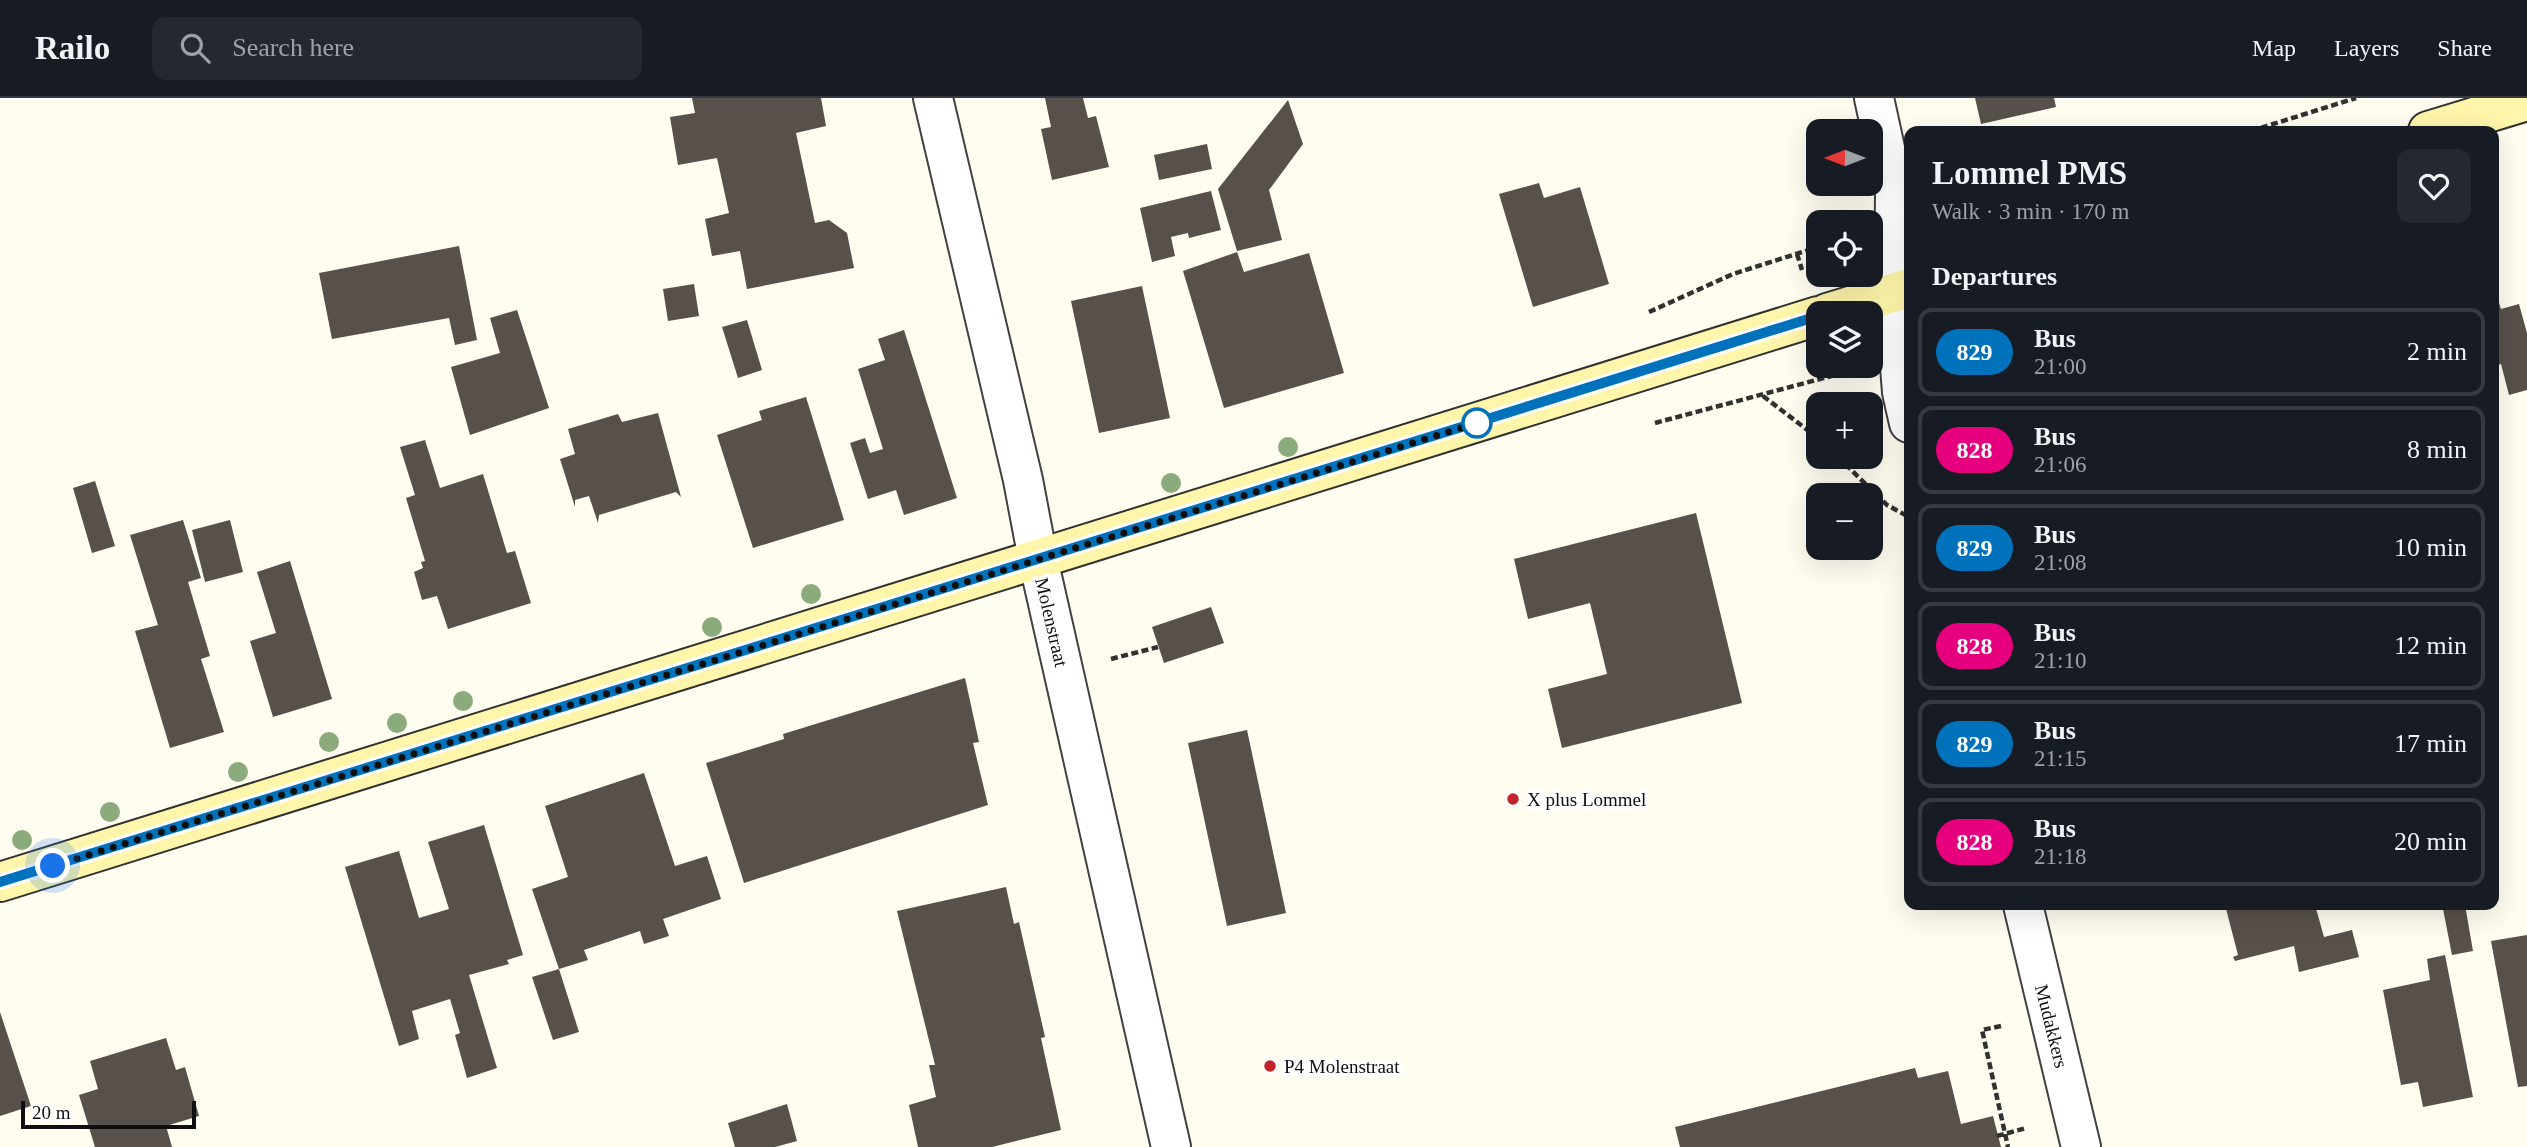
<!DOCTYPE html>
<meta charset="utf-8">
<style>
body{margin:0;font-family:Georgia,serif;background:#242831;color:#f1f3f6;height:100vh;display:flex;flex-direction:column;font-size:26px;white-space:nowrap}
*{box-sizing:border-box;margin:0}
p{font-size:23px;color:#9ea1a6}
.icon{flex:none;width:38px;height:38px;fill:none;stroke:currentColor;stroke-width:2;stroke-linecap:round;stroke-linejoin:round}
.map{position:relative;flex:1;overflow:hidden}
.details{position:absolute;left:1904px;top:28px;width:595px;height:784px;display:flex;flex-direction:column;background:#171b24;border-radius:14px;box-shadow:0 7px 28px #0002}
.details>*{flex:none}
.badge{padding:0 14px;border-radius:23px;font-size:24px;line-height:46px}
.needle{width:46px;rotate:270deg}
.buttons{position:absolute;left:1806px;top:21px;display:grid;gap:14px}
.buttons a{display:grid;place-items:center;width:77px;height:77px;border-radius:14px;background:#171b24;box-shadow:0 7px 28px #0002;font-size:35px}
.scale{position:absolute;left:21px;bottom:18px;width:175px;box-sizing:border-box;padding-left:7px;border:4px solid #0f0f0f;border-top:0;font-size:19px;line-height:24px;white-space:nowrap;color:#0f0f0f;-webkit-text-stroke:5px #fff;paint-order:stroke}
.you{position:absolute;width:35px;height:35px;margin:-18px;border:5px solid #fff;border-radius:50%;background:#1a73e8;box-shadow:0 0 0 10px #1a73e833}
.map>.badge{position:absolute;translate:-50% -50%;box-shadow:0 0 0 4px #fff}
h2{padding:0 28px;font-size:26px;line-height:63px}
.round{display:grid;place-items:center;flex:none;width:74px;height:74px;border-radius:14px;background:#242831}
.head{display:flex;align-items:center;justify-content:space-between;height:119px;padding:0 28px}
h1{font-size:33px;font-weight:700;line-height:52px}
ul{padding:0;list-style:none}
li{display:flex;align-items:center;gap:21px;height:88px;margin:0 14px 10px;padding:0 14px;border:4px solid #363941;border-radius:14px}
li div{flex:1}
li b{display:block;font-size:26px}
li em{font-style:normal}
li .badge{min-width:77px;font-weight:700;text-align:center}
header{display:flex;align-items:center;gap:42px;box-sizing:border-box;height:98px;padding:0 35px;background:#171b24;border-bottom:2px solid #363941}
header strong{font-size:33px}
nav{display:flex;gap:38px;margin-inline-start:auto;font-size:24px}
.search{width:490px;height:63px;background:#242831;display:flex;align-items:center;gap:18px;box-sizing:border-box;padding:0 24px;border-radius:14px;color:#9ea1a6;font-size:26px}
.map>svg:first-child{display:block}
</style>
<header>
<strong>Railo</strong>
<div class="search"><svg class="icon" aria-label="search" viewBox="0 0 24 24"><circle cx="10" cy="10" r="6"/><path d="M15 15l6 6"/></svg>Search here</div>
<nav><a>Map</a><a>Layers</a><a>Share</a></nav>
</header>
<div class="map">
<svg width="2527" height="1049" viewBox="0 0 2527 1049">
<rect width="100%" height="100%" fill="#fffcf0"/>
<path fill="#57504b" d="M692,0H821L826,28L796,35L815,125L829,122L847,135L854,170L747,191L740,153L712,158L705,121L729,115L717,60L678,67L670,19L695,15Z
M1045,0H1083L1088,20L1096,18L1109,69L1052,82L1041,31L1051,29Z
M1975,0H2054L2056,9L1981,26Z
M1288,2L1303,46L1269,92L1282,142L1237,153L1218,91Z
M1207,46L1212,71L1159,82L1154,57Z
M1539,85L1544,100L1580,89L1609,186L1533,209L1499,96Z
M1211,93L1221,132L1189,140L1188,135L1171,139L1175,158L1152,164L1140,110Z
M459,148L477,242L455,247L449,220L332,241L319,175Z
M1237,154L1244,174L1309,155L1344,275L1224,310L1183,173Z
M694,186L699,218L668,223L663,191Z
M1142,188L1170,320L1099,335L1071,203Z
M2494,189L2501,211L2519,206L2527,235V292L2509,297L2501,266L2494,268Z
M517,212L549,310L470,337L451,269L500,255L490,220Z
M747,222L762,272L738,280L722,229Z
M904,232L957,400L904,417L896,392L868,401L850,345L865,340L870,355L883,351L858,271L885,262L878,241Z
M806,299L844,422L753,450L717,337L762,322L759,313Z
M658,315L681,399L676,394L599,417L598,425L589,398L575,402V409L560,361L575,356L568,331L618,316L622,324Z
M425,342L440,390L483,376L507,455L515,453L531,505L448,531L437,498L422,502L414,474L423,470L421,464L425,463L406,400L415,397L400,349Z
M95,383L115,448L92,455L73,390Z
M1696,415L1742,605L1562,650L1548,591L1607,576L1590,505L1528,521L1514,461Z
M183,422L201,480L188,484L210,558L201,561L224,634L170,650L135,533L158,527L130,437Z
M230,422L243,474L205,484L192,432Z
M290,463L332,601L273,619L250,543L276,535L257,474Z
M1211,509L1224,545L1164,565L1152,529Z
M965,580L979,644L973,645L988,707L744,785L706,665L784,641L783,636Z
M1247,632L1286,815L1227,828L1188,645Z
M644,675L675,768L707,758L721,801L663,821L669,838L644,846L640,833L584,852L588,862L559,871L579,934L553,942L532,879L559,871L532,791L568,779L545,708Z
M484,727L523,857L507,862L509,866L469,877L497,970L467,980L455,937L460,935L450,901L412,913L419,941L399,948L345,769L399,753L419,820L449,811L428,744Z
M1006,789L1014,826L1019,824L1045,939L1041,940L1061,1032L992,1049H918L909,1007L936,999L929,967H935L897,813Z
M2225,807H2315L2324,839L2352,832L2359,859L2299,874L2294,848L2235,863L2233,859L2238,857Z
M2465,807L2473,853L2452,857L2443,811Z
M2527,837V988L2518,989L2491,843Z
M2445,857L2473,999L2423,1009L2418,984L2401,987L2383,892L2430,882L2427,861Z
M0,914L31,1008L0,1018Z
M166,940L176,972L185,969L199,1018L166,1028L172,1049H95L79,997L98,991L90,963Z
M1915,970L1918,980L1948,973L1961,1026L1993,1018L2001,1049H1680L1675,1029Z
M787,1006L797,1043L775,1049H735L728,1025Z"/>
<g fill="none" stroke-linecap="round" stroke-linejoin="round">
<g stroke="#424242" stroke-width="42">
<path id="minor" d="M933,0L1023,382L1038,461L1171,1049
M1874,0L1895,96L1894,194L1902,294L1909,325
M2023,807L2081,1049"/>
</g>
<g stroke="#313131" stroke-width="42">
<path id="secondary" d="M2428,33L2527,3
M1827,215L1909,190
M0,784L1818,218"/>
</g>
<path stroke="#313131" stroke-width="4.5" stroke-dasharray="7 3.5" stroke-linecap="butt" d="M2251,33L2356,0
M1797,156L1802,172
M1649,214L1733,176L1818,149
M1763,298L1818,340
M1655,325L1850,273
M1838,359L1887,407L1909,419
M1111,561L1158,549
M2001,928L1982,932L2008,1049
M1997,1038L2026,1030"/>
<use href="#minor" stroke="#fff" stroke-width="38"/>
<use href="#secondary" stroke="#fff6ab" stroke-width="38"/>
</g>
<g fill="#8bab7c">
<circle cx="1288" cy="349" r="10"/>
<circle cx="1171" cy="385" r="10"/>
<circle cx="811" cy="496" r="10"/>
<circle cx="712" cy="529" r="10"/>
<circle cx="463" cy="603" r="10"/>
<circle cx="397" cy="625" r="10"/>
<circle cx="329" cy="644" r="10"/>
<circle cx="238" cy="674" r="10"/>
<circle cx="110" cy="714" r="10"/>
<circle cx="22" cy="742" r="10"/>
</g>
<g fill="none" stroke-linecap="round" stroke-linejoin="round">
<g stroke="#fff" stroke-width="16">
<path id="line" d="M0,784L1818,218"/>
</g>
<use href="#line" stroke="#0072bc" stroke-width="10"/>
<path stroke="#0f0f0f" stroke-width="7" stroke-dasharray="0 12.6" d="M53,768L1477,325"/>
</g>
<circle fill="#fff" stroke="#0072bc" stroke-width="3.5" cx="1477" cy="325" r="14"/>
<g fill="#c1242a" stroke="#fff" stroke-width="2.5">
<circle cx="1513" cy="701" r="7"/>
<circle cx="1270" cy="968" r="7"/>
</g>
<g text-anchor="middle" stroke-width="7" stroke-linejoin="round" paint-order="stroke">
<g font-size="19" fill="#0f0f0f" stroke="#fff">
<text transform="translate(1052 524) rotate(77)" y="7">Molenstraat</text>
<text transform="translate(2052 928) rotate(76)" y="7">Mudakkers</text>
</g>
<g font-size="19" fill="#0f0f0f" stroke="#fff" text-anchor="start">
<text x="1527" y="708">X plus Lommel</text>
<text x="1284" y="975">P4 Molenstraat</text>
</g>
</g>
</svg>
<div class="buttons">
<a><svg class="needle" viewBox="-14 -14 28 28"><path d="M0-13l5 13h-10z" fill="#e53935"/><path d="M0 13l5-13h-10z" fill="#9ea1a6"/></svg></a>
<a><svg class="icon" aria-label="locate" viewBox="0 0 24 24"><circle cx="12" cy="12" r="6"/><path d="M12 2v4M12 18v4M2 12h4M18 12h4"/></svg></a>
<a><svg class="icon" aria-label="layers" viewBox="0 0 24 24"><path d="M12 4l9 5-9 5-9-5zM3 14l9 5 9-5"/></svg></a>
<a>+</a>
<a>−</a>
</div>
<div class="scale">20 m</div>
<div class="you" style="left:53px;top:768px"></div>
<section class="details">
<div class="head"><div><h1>Lommel PMS</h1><p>Walk · 3 min · 170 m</p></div><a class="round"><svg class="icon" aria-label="heart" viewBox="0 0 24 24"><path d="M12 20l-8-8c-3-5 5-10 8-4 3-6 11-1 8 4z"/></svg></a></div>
<h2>Departures</h2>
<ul>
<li><span class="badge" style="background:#0072bc;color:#fff">829</span><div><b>Bus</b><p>21:00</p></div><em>2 min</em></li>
<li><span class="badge" style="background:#e6007e;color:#fff">828</span><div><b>Bus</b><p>21:06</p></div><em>8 min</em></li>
<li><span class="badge" style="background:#0072bc;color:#fff">829</span><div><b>Bus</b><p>21:08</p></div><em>10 min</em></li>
<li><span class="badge" style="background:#e6007e;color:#fff">828</span><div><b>Bus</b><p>21:10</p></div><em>12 min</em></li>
<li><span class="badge" style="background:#0072bc;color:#fff">829</span><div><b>Bus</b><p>21:15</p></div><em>17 min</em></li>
<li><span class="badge" style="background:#e6007e;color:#fff">828</span><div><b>Bus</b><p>21:18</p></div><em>20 min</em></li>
</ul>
</section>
</div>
